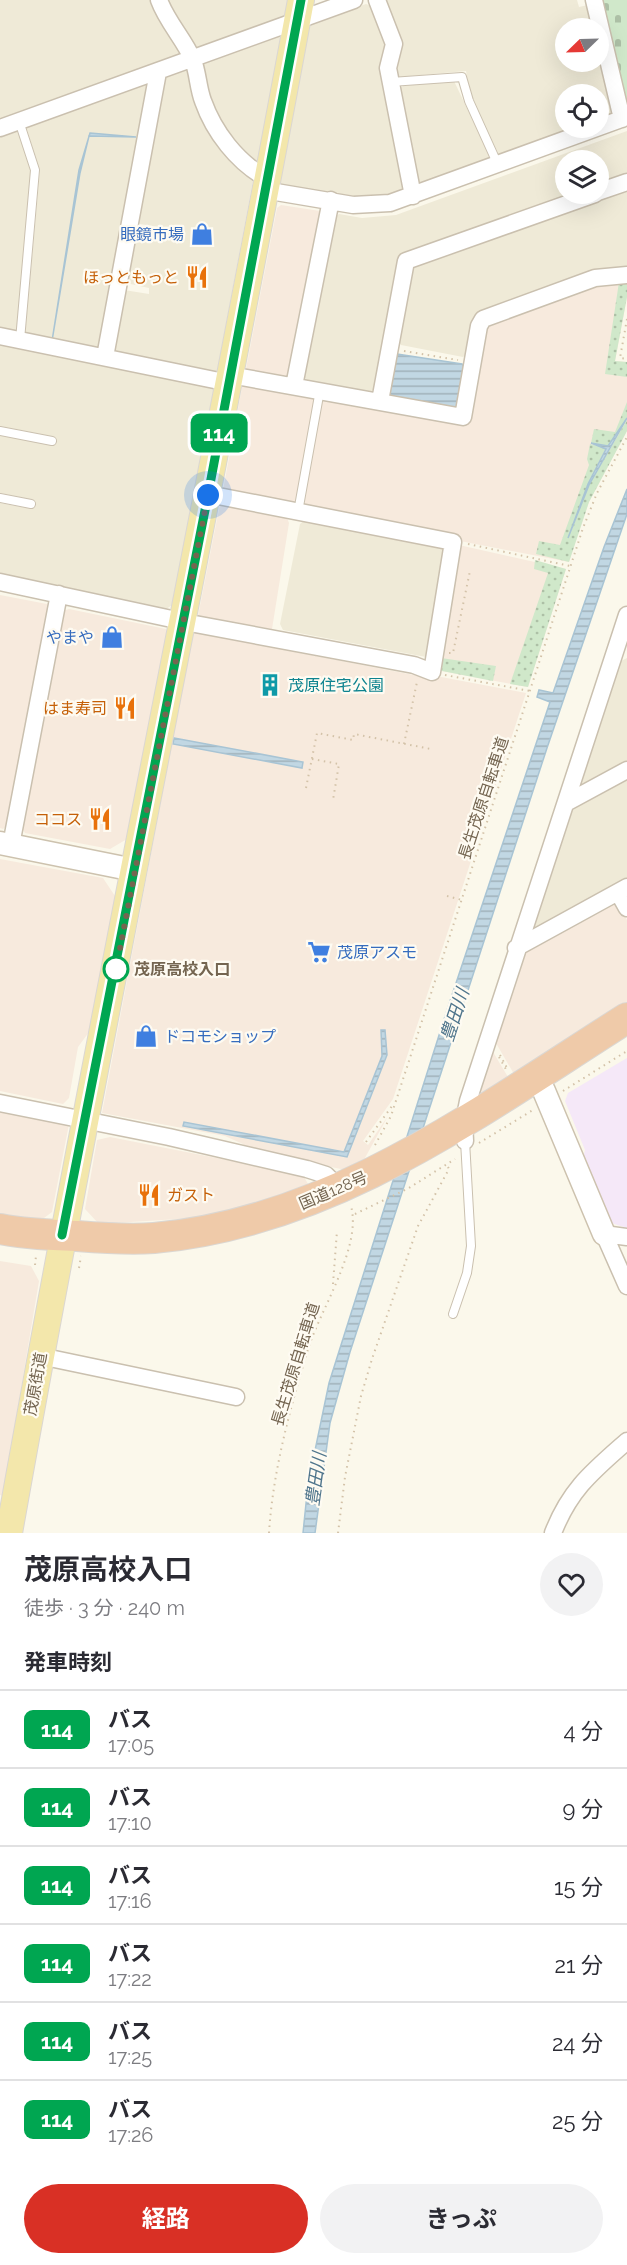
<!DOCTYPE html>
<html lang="ja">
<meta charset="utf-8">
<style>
body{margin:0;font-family:Raleway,"Noto Sans JP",sans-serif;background:#f2f2f3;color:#2b2b33;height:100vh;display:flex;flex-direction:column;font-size:22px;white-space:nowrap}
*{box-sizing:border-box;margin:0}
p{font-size:20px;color:#7c7c81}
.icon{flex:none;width:33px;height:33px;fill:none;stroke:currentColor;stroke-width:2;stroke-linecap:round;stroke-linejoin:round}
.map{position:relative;height:1533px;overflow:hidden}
.side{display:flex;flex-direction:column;background:#fff;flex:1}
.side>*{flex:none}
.badge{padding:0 12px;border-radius:9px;font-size:21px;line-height:39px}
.needle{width:39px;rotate:247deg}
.controls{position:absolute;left:555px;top:18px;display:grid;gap:12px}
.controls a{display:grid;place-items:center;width:54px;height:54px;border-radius:50%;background:#fff;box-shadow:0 6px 24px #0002;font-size:30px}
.you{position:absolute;width:30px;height:30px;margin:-15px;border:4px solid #fff;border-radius:50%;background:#1a73e8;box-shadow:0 0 0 9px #1a73e833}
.map>.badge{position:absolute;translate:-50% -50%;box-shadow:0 0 0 3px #fff}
h2{padding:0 24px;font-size:22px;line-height:54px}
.round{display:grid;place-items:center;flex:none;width:63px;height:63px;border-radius:32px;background:#f2f2f3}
.headline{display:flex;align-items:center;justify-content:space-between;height:102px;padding:0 24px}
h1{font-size:28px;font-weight:700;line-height:45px}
.cta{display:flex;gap:12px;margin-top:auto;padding:12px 24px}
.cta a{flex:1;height:69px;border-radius:36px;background:#d93025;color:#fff;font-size:24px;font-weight:700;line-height:69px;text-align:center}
.cta a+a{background:#f2f2f3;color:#2b2b33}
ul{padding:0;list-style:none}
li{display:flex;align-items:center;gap:18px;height:78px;padding:0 24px;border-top:2px solid #e1e1e2}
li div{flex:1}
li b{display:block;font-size:22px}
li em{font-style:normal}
li .badge{min-width:66px;font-weight:700;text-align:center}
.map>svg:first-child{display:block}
</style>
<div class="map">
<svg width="627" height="1533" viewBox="0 0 627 1533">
<defs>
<pattern id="green-dots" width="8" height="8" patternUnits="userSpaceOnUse" patternTransform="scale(1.5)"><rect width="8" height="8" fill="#d0e8ca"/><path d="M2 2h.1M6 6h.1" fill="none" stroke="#adc0a6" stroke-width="1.8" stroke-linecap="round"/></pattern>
<pattern id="cemetery-stones" width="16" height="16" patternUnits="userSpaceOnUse" patternTransform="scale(1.5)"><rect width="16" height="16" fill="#d0e8ca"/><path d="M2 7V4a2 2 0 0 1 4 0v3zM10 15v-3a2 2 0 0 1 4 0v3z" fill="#adc0a6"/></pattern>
<pattern id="water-rules" width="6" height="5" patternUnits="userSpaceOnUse" patternTransform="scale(1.5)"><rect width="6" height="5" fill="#c1d7e3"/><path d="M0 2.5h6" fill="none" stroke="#a1b2ba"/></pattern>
</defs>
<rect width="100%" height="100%" fill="#fbf8eb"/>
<path fill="#efead7" d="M0,0H153L180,52L178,57L0,119Z
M165,0H289L285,18L198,50Z
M385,0H577L579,7L588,5L595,28H566V62H598L599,41L614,110L612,116L599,121L598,94H566V128H582L500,157L471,100L466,71L399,77L394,72Z
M366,4L374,7L388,46L405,187L402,193L358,200L277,186L308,24Z
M278,34L285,37L258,176L254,175L217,372L112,352L124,290L149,294V288L126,283L134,235H158L159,227L140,224L137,220L163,78Z
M454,81L492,161L422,187L416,183L398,90L403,86Z
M150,83L101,347L96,351L25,335L40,171L26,127Z
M18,129L31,172L17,333L0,330V136Z
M627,131V176L599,186L598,160H566V194H578L401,257L375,388L369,393L307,381L303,375L334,218L339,214L362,218L396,215Z
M627,189V269L463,357L401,345L397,339L412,266Z
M0,342L214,387L172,605L165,610L0,575V503L32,509L34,500L0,493V435L53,445L55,437L0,426Z
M305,520L444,547L426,657L283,630L280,624L300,524Z
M627,658V764L582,789L577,784L615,664Z
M627,774V880L532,933L527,929L570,806Z"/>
<path fill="#f7eadd" d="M281,205L320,211L322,215L290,378L245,374L277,208Z
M627,281V297L615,361L627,362V431L589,502L569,562L460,541L459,537L223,490L243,382L466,424L486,326L594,284Z
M220,504L287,518L289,523L272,629L198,616Z
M459,545L566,569L528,687L442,671L439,668Z
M0,595L47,604L49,608L8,825L3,829L0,828Z
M69,609L166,629L167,632L127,839L110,849L25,833L22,828L63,611Z
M193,632L419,676L420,673L526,693L393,1099L363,1141L368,1145L388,1116L360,1167L351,1171L252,1151L243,1144L225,1136L102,1113Z
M0,859L103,878L115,896L92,1028L78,1047L69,1098L63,1104L0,1091Z
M616,900L627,920V1003L514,1074L493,1038L520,955Z
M490,1047L508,1077L480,1095L476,1091Z
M0,1110L69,1124L52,1212L40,1221L0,1214Z
M110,1137L303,1175L308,1184L257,1205L194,1218L99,1224L85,1209L97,1140Z
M0,1261L31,1266L39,1281L3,1496L0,1495Z"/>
<path fill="#f5e8f8" d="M627,1058V1228L608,1222L583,1159L585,1150L565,1101L568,1093Z"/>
<path fill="url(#green-dots)" d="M627,281V297L615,361L627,362V377L605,374L619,282Z
M627,402V418L608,446L591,443L594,429L615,432Z
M627,420V431L589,502L569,562L536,554L539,541L560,545L589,465L587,459L590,444L606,448L588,484L569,537L589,485Z
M535,560L566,569L528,687L510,684L548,573L534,569Z
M441,658L496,666L493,681L442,671L439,668Z"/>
<path fill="url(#cemetery-stones)" d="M601,0H627V108C618,72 612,36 601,0Z"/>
<path fill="url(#water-rules)" stroke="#a8c4d4" stroke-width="1.5" d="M90,133L136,137L89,136L80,173L52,341L79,170Z
M397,354L462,364L465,369L458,410L390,397L387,392Z
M627,418L589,485L568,538L588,484L606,449L591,443L608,446Z
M627,489V514L547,748L350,1352L330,1423L315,1533H303L308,1484L329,1383L447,1010L550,702L537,697L539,690L553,693L604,547Z
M174,738L303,762L302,768L173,744Z
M381,1030H385L387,1055L347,1157L183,1126L184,1122L344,1152L382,1056Z"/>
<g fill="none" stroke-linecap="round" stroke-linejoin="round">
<g stroke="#cac0af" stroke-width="10">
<path id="lane" d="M391,82L462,77L469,101L498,165
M19,121L35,170L20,340
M0,431L52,441
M0,498L31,504
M298,512L320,390
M453,1314L467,1273L471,1246L465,1141"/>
</g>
<g stroke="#cac0af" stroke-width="19">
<path id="street" d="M159,0C167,22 184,39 193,60C198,73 198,88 203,101C214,132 237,162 266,178
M377,0L394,44L388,68L413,196
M594,0L622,119
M0,128L354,0
M264,190L353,205L390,203L627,117
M598,192L627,182
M0,336L229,383
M105,357L158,72
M230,375L463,417L479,326L483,319L595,278L627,275
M294,386L331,200
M380,401L406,261L595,194
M0,582L195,624L414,665L432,672L453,542L208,494
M566,803L627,770
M11,845L59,594
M618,892L627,908
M516,948L627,887
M0,1103L169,1137L307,1169L326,1175L339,1188
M465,1141L464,1121L468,1101L627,615
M604,1234L627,1286
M604,1234L627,1237
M40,1356L236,1397
M553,1533C570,1489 593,1471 627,1441"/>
</g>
<g stroke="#cdc2ae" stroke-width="25">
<path id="secondary" d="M0,843L134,870
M535,1076L544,1091L604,1234"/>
</g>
<g stroke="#dbd7d2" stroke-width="28">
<path id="primary" d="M9,1533C100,1021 207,512 301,0"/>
</g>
<g stroke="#dbd7d2" stroke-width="32">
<path id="highway" d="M0,1229C25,1234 51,1235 77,1236C102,1238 128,1240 154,1238C333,1222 480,1111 627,1018"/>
</g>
<path stroke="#d3c2a8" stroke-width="2" stroke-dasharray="1.5 4.5" stroke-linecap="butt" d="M627,319L620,358L627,359
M404,351L458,360
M468,544L570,566
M449,653H453L470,571
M445,675L530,691
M404,744L417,682
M312,759L339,764L333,800
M306,788L317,733L353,740L354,734L431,749
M447,896L462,900
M500,1055L507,1068
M499,1057L507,1071
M563,1091L627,1051
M366,1142L392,1106
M479,1143L533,1110
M375,1145L391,1116L583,528L597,493L627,437
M355,1214L409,1188L455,1159
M35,1265L36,1256
M79,1268L81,1256
M333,1284L337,1231
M269,1533C273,1470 290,1409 308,1349C321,1308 362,1247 351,1206
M338,1533L345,1477L361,1396L372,1359L418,1226L449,1169L447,1165"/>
<use href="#lane" stroke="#fff" stroke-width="8"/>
<use href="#street" stroke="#fff" stroke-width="16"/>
<use href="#secondary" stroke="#fff" stroke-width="22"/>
<use href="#primary" stroke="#f3e7ab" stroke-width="26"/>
<use href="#highway" stroke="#efcaa9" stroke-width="30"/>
</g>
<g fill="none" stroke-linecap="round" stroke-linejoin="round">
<g stroke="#fff" stroke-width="14">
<path id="line" d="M62,1235L208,495L301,0"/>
</g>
<use href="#line" stroke="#00a651" stroke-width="9"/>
<path stroke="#746550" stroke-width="6" stroke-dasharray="0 10.8" d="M116,969L208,495"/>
</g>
<defs>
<g id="shop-bare" transform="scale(1.8)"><path d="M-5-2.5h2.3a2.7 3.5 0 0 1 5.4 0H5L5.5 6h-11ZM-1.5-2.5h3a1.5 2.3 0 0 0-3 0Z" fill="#3f7fe0" stroke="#fefbf2" stroke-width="2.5" paint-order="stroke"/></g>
<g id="restaurant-bare" transform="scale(1.8)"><path d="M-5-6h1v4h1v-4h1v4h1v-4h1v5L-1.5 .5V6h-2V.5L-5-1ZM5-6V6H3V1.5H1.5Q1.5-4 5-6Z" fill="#e8710a" stroke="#fefbf2" stroke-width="2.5" paint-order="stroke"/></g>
<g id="building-bare" transform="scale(1.8)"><path d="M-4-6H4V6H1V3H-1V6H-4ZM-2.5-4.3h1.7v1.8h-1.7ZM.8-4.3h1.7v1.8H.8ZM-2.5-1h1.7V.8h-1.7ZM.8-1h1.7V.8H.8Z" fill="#0f9aa8" stroke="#fefbf2" stroke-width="2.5" paint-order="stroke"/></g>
<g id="supermarket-bare" transform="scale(1.8)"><path d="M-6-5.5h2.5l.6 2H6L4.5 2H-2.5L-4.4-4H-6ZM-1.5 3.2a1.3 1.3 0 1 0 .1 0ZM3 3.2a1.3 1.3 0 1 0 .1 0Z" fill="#3f7fe0" stroke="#fefbf2" stroke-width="2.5" paint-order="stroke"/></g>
</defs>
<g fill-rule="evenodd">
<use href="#shop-bare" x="202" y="234"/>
<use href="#restaurant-bare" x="197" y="277"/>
<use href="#shop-bare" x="112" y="637"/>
<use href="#building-bare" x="270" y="685"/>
<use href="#restaurant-bare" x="125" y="708"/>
<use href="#restaurant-bare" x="100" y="819"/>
<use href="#supermarket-bare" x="319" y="952"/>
<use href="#shop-bare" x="146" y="1036"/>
<use href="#restaurant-bare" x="149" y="1195"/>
</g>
<circle fill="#fff" stroke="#00a651" stroke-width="3" cx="116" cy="969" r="12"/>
<g text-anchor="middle" stroke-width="4.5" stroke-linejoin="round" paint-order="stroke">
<g font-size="16" fill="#366cbe" stroke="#fefbf2" text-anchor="end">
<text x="184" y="240">眼鏡市場</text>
<text x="94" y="643">やまや</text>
<text x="337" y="958" text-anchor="start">茂原アスモ</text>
<text x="164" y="1042" text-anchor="start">ドコモショップ</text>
</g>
<g font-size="16" fill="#c56008" stroke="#fefbf2" text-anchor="end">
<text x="179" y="283">ほっともっと</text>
<text x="107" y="714">はま寿司</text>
<text x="82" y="825">ココス</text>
<text x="167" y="1201" text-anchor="start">ガスト</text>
</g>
<g font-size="16" fill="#0d838f" stroke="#fefbf2" text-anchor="start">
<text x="288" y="691">茂原住宅公園</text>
</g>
<g font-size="16" fill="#746550" stroke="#fefbf2">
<text transform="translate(483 798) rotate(-72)" y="6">長生茂原自転車道</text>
<text transform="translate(333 1190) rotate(-23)" y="6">国道128号</text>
<text transform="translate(295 1364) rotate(-73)" y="6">長生茂原自転車道</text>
<text transform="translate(35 1384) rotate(-80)" y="6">茂原街道</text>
</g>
<g font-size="16" font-weight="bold" fill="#746550" stroke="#fefbf2" text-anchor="start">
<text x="134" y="975">茂原高校入口</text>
</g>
<g font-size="18" font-style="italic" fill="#4f758c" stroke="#fefbf2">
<text transform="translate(455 1015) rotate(-72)" y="6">豊田川</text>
<text transform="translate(316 1479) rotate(-82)" y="6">豊田川</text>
</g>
</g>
</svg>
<div class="controls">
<a><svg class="needle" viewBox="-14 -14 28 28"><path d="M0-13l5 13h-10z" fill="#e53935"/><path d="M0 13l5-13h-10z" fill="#7c7c81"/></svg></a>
<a><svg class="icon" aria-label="locate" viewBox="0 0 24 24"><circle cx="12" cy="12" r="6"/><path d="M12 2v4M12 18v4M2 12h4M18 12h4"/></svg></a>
<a><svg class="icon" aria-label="layers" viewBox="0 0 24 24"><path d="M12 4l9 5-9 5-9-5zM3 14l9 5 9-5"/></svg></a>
</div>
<div class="you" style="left:208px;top:495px"></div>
<b class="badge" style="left:219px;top:433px;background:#00a651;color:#fff">114</b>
</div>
<section class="side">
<div class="headline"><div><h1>茂原高校入口</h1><p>徒歩 · 3 分 · 240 m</p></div><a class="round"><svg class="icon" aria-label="heart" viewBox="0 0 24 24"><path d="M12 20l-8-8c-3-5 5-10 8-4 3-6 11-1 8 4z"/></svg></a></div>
<h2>発車時刻</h2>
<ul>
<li><span class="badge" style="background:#00a651;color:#fff">114</span><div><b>バス</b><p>17:05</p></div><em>4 分</em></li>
<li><span class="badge" style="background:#00a651;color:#fff">114</span><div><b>バス</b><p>17:10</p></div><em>9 分</em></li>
<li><span class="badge" style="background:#00a651;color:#fff">114</span><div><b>バス</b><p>17:16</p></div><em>15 分</em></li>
<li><span class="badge" style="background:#00a651;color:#fff">114</span><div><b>バス</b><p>17:22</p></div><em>21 分</em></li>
<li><span class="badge" style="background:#00a651;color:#fff">114</span><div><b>バス</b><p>17:25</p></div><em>24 分</em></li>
<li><span class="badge" style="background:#00a651;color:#fff">114</span><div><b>バス</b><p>17:26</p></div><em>25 分</em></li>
</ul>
<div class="cta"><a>経路</a><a>きっぷ</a></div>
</section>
